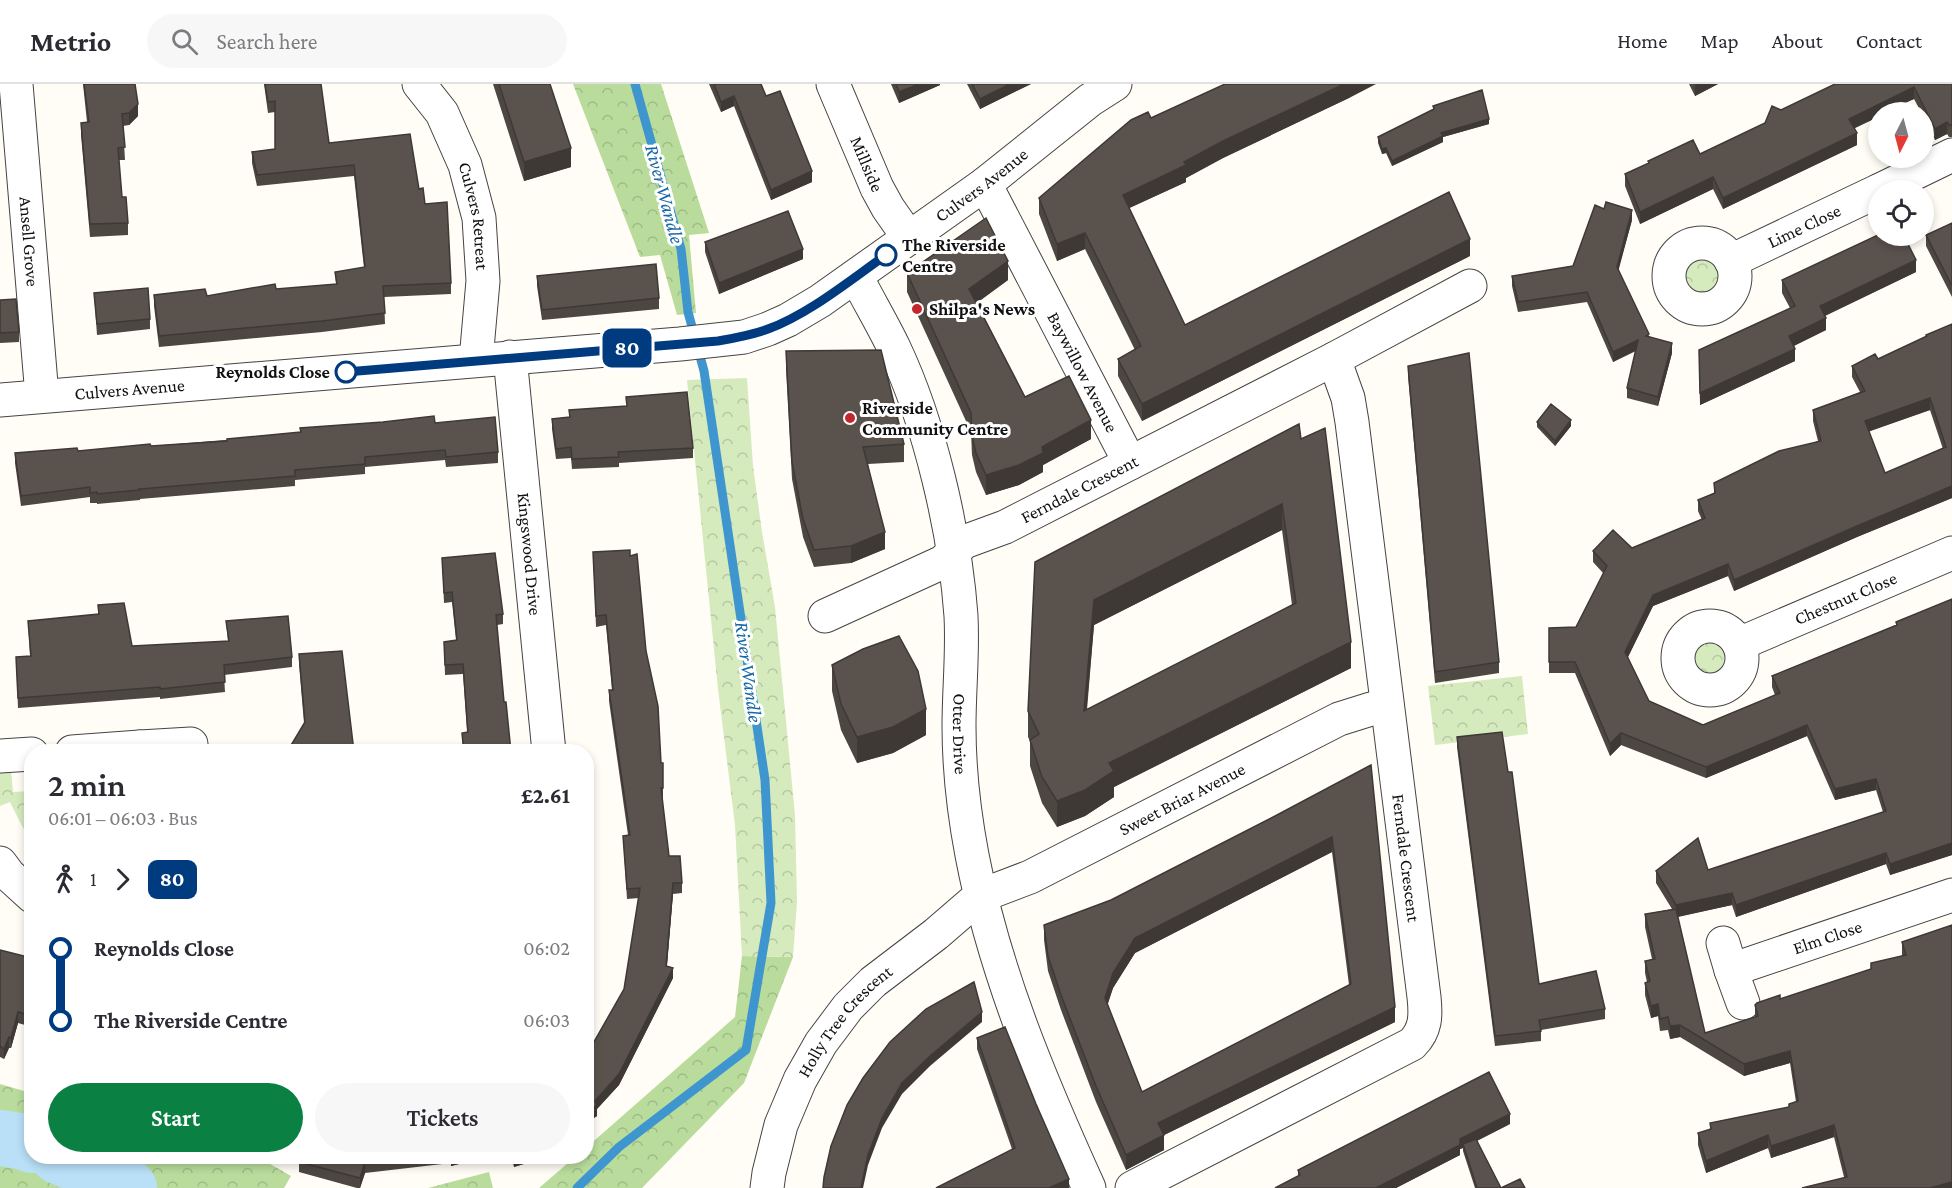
<!DOCTYPE html>
<meta charset="utf-8">
<style>
body{margin:0;font-family:"Crimson Pro",serif;background:#f7f7f7;color:#2b2b33;height:100vh;display:flex;flex-direction:column;font-size:22px;white-space:nowrap}
*{box-sizing:border-box;margin:0}
p{font-size:20px;color:#7c7c81}
.icon{flex:none;width:33px;height:33px;fill:none;stroke:currentColor;stroke-width:2;stroke-linecap:round;stroke-linejoin:round}
.map{position:relative;flex:1;overflow:hidden}
.sheet{position:absolute;left:24px;top:660px;width:570px;height:420px;display:flex;flex-direction:column;background:#fff;border-radius:24px;box-shadow:0 3px 9px #0003}
.sheet>*{flex:none}
.badge{padding:0 12px;border-radius:9px;font-size:21px;line-height:39px}
.needle{width:39px;rotate:186deg}
.fabs{position:absolute;left:1868px;top:18px;display:grid;gap:12px}
.fabs a{display:grid;place-items:center;width:66px;height:66px;border-radius:50%;background:#fff;box-shadow:0 3px 9px #0003;font-size:30px}
.map>.badge{position:absolute;translate:-50% -50%;box-shadow:0 0 0 3px #fff}
.legs{display:flex;align-items:center;gap:9px;height:66px;padding:0 24px;font-size:20px}
.legs p{margin-inline-start:auto}
.headline{display:flex;align-items:center;justify-content:space-between;height:102px;padding:0 24px}
h1{font-size:33px;font-weight:600;line-height:45px}
.primary-button{display:flex;gap:12px;margin-top:auto;padding:12px 24px}
.primary-button a{flex:1;height:69px;border-radius:36px;background:#0b8043;color:#fff;font-size:24px;font-weight:600;line-height:69px;text-align:center}
.primary-button a+a{background:#f7f7f7;color:#2b2b33}
ul{padding:0 24px;list-style:none}
li{display:flex;align-items:center;gap:21px;height:72px;font-size:22px}
li i{display:grid;place-items:center;width:9px;height:100%;margin:0 8px;background:currentColor}
li i::after{content:'';width:15px;height:15px;margin:-8px;border:4px solid;border-radius:50%;background:#fff}
li p{margin-inline-start:auto}
li:first-child i{background:linear-gradient(#0000 50%,currentColor 0)}
li:last-child i{background:linear-gradient(currentColor 50%,#0000 0)}
header{display:flex;align-items:center;gap:36px;box-sizing:border-box;height:84px;padding:0 30px;background:#fff;border-bottom:2px solid #e1e1e2}
header strong{font-size:28px}
nav{display:flex;gap:33px;margin-inline-start:auto;font-size:21px}
.search{width:420px;height:54px;background:#f7f7f7;display:flex;align-items:center;gap:15px;box-sizing:border-box;padding:0 21px;border-radius:33px;color:#7c7c81;font-size:22px}
.map>svg:first-child{display:block}
</style>
<header>
<strong>Metrio</strong>
<div class="search"><svg class="icon" aria-label="search" viewBox="0 0 24 24"><circle cx="10" cy="10" r="6"/><path d="M15 15l6 6"/></svg>Search here</div>
<nav><a>Home</a><a>Map</a><a>About</a><a>Contact</a></nav>
</header>
<div class="map">
<svg width="1952" height="1104" viewBox="0 0 1952 1104">
<defs>
<pattern id="forest-crowns" width="20" height="18" patternUnits="userSpaceOnUse" patternTransform="scale(1.5)"><rect width="20" height="18" fill="#b9dc9c"/><path d="M2 6a3 3 0 1 1 6 0M12 15a3 3 0 1 1 6 0" fill="none" stroke="#9ebc85"/></pattern>
<pattern id="park-crowns" width="20" height="18" patternUnits="userSpaceOnUse" patternTransform="scale(1.5)"><rect width="20" height="18" fill="#d5ebbd"/><path d="M2 6a3 3 0 1 1 6 0M12 15a3 3 0 1 1 6 0" fill="none" stroke="#b6c8a1"/></pattern>
</defs>
<rect width="100%" height="100%" fill="#fffdf5"/>
<path fill="url(#forest-crowns)" d="M573,0H661L709,149L689,151L696,229L677,231L660,171L640,173Z
M742,872L793,873L744,999L642,1104H539L575,1073L586,1072L587,1063L735,933Z
M0,1000L31,1009L32,1072L258,1073L291,1092L284,1104H0Z
M489,1088L493,1104H428Z"/>
<path fill="url(#park-crowns)" d="M1681 193a20 20 0 1 1 40 0a20 20 0 1 1-40 0Z
M747,294L753,382L762,448L775,523L795,731L797,818L793,873L742,872L735,741L718,605L687,296Z
M1688 574a21 21 0 1 1 42 0a21 21 0 1 1-42 0Z
M1522,592L1528,650L1435,661L1428,602Z
M11,686L13,708L31,707V753L23,744L10,718L0,722V687Z"/>
<g fill="none" stroke-linecap="round" stroke-linejoin="round">
<path stroke="#3f96cf" stroke-width="9" d="M577,1104L619,1063L746,966L771,819L765,696L704,287L688,228L681,165L635,0"/>
<path stroke="#b9e0f7" stroke-width="56" d="M0,1054L20,1057L32,1061
M58,1072L126,1101L129,1104"/>
<g stroke="#444" stroke-width="35">
<g id="minor">
<path id="s1" d="M16,0L42,312"/>
<path id="s2" d="M419,0L442,29L465,81L479,134L483,197L476,276"/>
<path id="s3" d="M833,0L877,104L888,124L909,154"/>
<path id="s4" d="M985,100L1130,379"/>
<path d="M1880,106L1952,71"/>
<circle cx="1702" cy="192" r="33"/>
<path id="s5" d="M1731,177L1878,107"/>
<path id="s6" d="M856,192C868,216 882,239 894,264C930,340 955,448 961,532C963,569 959,605 959,642C959,685 964,729 972,771C994,887 1040,996 1089,1104"/>
<path id="s7" d="M510,273L549,668"/>
<path id="s8" d="M0,316L680,260L744,253L768,245L788,236L820,217L985,100L1090,16L1115,0"/>
<path id="s9" d="M825,532L943,478L964,458L1005,443L1334,275L1470,202"/>
<circle cx="1710" cy="574" r="32"/>
<path id="s10" d="M1739,560L1952,469"/>
<path d="M140,663L191,660"/>
<path d="M72,668L140,663V668"/>
<path d="M0,672L32,670"/>
<path d="M0,779L9,791L32,812"/>
<path id="s11" d="M1723,859L1731,886L1952,811"/>
<path d="M1731,886L1743,919"/>
<path id="s12" d="M767,1104L769,1089L781,1041L800,996L821,959L848,923L873,898L936,850L980,812L1030,793L1339,635L1371,625L1387,622"/>
<path d="M1132,1104L1412,960C1426,946 1426,932 1424,913L1352,338L1348,314L1334,275"/>
</g>
</g>
<use href="#minor" stroke="#fff" stroke-width="33"/>
</g>
<path fill="#4d4742" fill-rule="evenodd" d="M83,0H135L138,32L129,41L123,42L125,76H119L122,113L128,139V151L90,153L81,51V39L87,38Z
M264,0H321L329,59L419,105L425,120L451,199V210L384,213L385,240L322,248L159,263L154,222V211L207,212L336,201L335,188L364,184L354,92L257,102L252,79V68L275,65V28L268,29Z
M493,0H550L571,83L524,97Z
M709,0H761L766,12L812,98L771,116L734,22L721,28Z
M891,0H940V1L899,19Z
M967,0H1031L980,25Z
M1689,0H1718L1695,12Z
M1835,0H1952V53H1949L1947,50L1935,56L1923,32V28H1921L1914,15L1878,28V33L1854,44L1857,61L1723,125L1713,105L1640,140L1625,102V90L1648,80V77L1700,70L1765,39L1781,26Z
M1351,13L1223,74L1186,94V98L1129,124L1185,241L1470,172L1142,337L1118,292V275L1135,266L1085,165L1057,177L1039,130V114L1151,34Z
M1433,22L1489,40L1443,53V58L1392,82L1386,69L1382,70L1378,59V53L1433,26Z
M1632,136L1618,186L1649,252L1672,269L1658,322L1627,314V304L1636,267L1613,278L1587,218L1518,228L1512,202V192L1573,182Z
M1952,139V213L1926,162V151Z
M705,158L803,175L719,210L705,168Z
M1916,188L1825,232L1826,246L1794,262L1795,277L1700,321L1699,266L1790,224L1782,209V196Z
M907,189L1008,196L977,219L1025,313L1091,355L1043,381V388L1019,401L986,411L976,388L972,371L971,348L907,208Z
M537,192L659,214V225L542,236L537,202Z
M94,209L150,235V245L97,251Z
M0,216L19,248V258L0,259Z
M1952,240V414L1857,453L1734,507L1728,492L1653,522L1628,573L1649,617L1703,641L1775,611L1772,603V592L1896,541V538L1952,515V771L1890,791L1886,780L1736,833L1732,821L1678,833L1705,949L1755,933V921L1780,915L1871,885V879L1902,872V858L1952,841V1104L1844,1093L1834,1053L1771,1074L1768,1064L1706,1089L1698,1061V1049L1710,1046V1039L1789,1023V1020L1796,1018L1790,979L1744,992L1680,953L1670,955L1668,946L1660,947L1658,932L1651,934L1645,911V899L1647,898L1645,889V877L1652,875L1645,843V830L1672,825L1656,799V787L1708,786L1883,728L1876,706L1835,716L1807,652L1706,694L1621,661L1610,672L1575,589H1549V544L1576,543L1604,490L1593,478V467L1632,464L1702,436L1698,427V416L1714,409V399L1818,357L1813,337V326L1860,308L1852,293V282L1878,275ZM1930,326L1943,365L1885,389L1869,347Z
M786,267L904,360V378L868,380L885,465L851,479L814,483L803,453L792,395L786,285Z
M1408,282L1499,578V589L1435,599L1408,292Z
M569,326L693,364V374L619,379V383L572,385L571,374L556,375L552,345V335L569,333Z
M1537,338L1571,342L1555,362L1537,343Z
M435,339L498,368V379L446,383L445,376L365,383V390L295,396V402L140,415V416L97,420V419H90V413L21,422L15,379V369L78,367L151,362Z
M1301,355L1351,584L1114,703V713L1085,732L1057,743L1042,719L1030,682V657L1028,653V627L1035,478ZM1282,446L1292,521L1087,626L1094,541Z
M593,468L646,567L661,679H663V714H662L669,772L682,799V809L673,810L667,882L673,894L619,1001L597,1025V1032L586,1039L624,905L639,814L627,815L623,752L628,751L609,617V606H612L606,541L596,543Z
M442,474L503,530V540L497,541L504,618L511,668H463L462,649L467,648L463,590L445,591L444,558L456,556L452,518L444,519Z
M98,521L132,562L228,558L226,537L292,573V583L224,591L225,608L160,615V613L18,624L16,573L30,572L28,537L98,531Z
M342,567L304,639L299,580V570Z
M832,581L926,651L893,669L857,679L841,646L832,607Z
M1457,653L1539,900L1605,925V935L1541,946V957L1495,962L1457,663Z
M1371,681L1395,938L1164,1051V1066L1126,1086L1096,1018L1061,926L1048,887L1044,856V841L1111,816L1277,731ZM1332,768L1349,901L1142,1008L1107,921L1113,904L1135,869Z
M0,866L32,874V943L18,939L11,964H9L4,975L0,973Z
M977,954L1069,1104L1012,1065L977,965Z
M1510,1040L1477,1057L1501,1104H1525H1475L1463,1067V1064L1460,1065V1071L1396,1104H1275L1298,1092V1086Z
M301,1072H491L451,1082V1079L365,1089L360,1104H357L299,1088V1078Z
M511,1072H540L533,1077L514,1083Z"/>
<path fill="#3f3936" d="M919,0H940V1L899,19V8Z
M1010,0H1031L980,25V15Z
M1344,0H1376L1351,13L1223,74L1186,94V98L1123,127V111L1223,57Z
M1696,0H1718L1695,12V1Z
M1914,3V15L1886,28H1878V33L1849,47V35Z
M734,12V22L721,28V18Z
M138,20V32L129,41V29Z
M1489,35V40L1443,53V58L1392,82V77L1441,49Z
M1947,38V50L1935,56V45Z
M1857,49V61L1723,125V114Z
M571,64V83L524,97V78Z
M1386,64V69L1382,70V65Z
M812,87V98L771,116V106Z
M1713,93V105L1640,140V128Z
M1632,126V136L1617,192V183Z
M1085,149V165L1057,177V160Z
M1470,155V172L1142,337V320Z
M803,165V175L719,210V199Z
M1916,176V188L1820,234V222Z
M1008,177V196L969,224V205Z
M1826,234V246L1789,264V252Z
M1638,256V265L1613,278V268Z
M1672,259V269L1658,322V313Z
M1795,265V277L1700,321V309Z
M1930,314V326L1865,349V337Z
M1091,336V355L1043,381V388L1019,401L986,411V391Z
M1571,336V342L1555,362V357Z
M1952,402V414L1857,453L1734,507V496L1857,442Z
M1282,420V446L1094,541L1084,653V627L1094,516Z
M885,448V465L851,479V462Z
M1728,480V492L1653,522L1625,579V568L1653,511Z
M1351,558V584L1114,703V713L1085,732L1057,743V717L1109,679Z
M926,625V651L893,669L857,679V653Z
M1807,641V652L1706,694V683Z
M1621,649V661L1610,672V660Z
M1876,695V706L1835,716V705Z
M1332,753V768L1135,869L1113,904L1105,929V914L1113,889L1135,854Z
M1952,759V771L1890,791V780Z
M1886,769V780L1736,833V821Z
M673,799V810L666,892V882Z
M1732,809V821L1676,833V821Z
M673,884V894L619,1001L597,1025V1032L586,1039V1029L595,1017Z
M1658,920V932L1651,934V922Z
M1395,923V938L1158,1054V1039Z
M18,928V939L11,964V954Z
M982,928V938L930,982L902,1010L882,1044L868,1081L863,1104H861L868,1071L882,1034L902,999L930,972Z
M1680,941V953L1670,955V942Z
M9,953V964L4,975V965Z
M1790,967V979L1744,992V980Z
M1510,1030V1040L1464,1063L1463,1060V1064L1460,1065V1071L1396,1104H1376L1460,1055Z
M1834,1041V1053L1771,1074V1062Z
M1164,1051V1066L1126,1086V1071Z
M1768,1051V1064L1706,1089V1077Z
M451,1072H491L451,1082Z
M514,1072H540L533,1077L514,1083Z
M365,1078V1089L360,1104V1094Z
M1069,1095V1104H1049Z
M1952,1098V1104H1930Z"/>
<path fill="#5a524d" stroke="#3f3936" stroke-width="1.5" fill-rule="evenodd" d="M84,0H135L138,20L129,29L122,30L125,63L118,64L122,113H126L128,139L90,140L81,39L89,38Z
M265,0H321L329,59L410,50L419,105L423,104L425,120L447,118L451,199L383,202L385,229L322,237L159,252L154,211L205,205L207,212L275,200L276,205L337,200L335,188L365,183L354,81L257,91L252,68L275,65V17L268,18Z
M499,0H550L571,64L524,78Z
M714,0H761L766,12L780,7L812,87L771,106L734,12L721,18Z
M896,0H919L899,8Z
M972,0H1010L980,15Z
M1225,0H1344L1223,57L1184,78L1186,81L1123,111L1185,241L1449,108L1470,155L1142,320L1118,275L1141,262L1085,149L1057,160L1039,114L1131,36L1148,28L1151,34Z
M1835,0H1952V41H1949L1947,38L1935,45L1914,3L1849,35L1857,49L1723,114L1713,93L1640,128L1625,90L1649,79L1648,77L1693,56L1700,70L1765,39L1772,22L1781,26Z
M1482,6L1489,35L1441,49L1443,52L1392,77L1386,64L1382,65L1378,53L1434,25L1433,22Z
M1606,118L1632,126L1617,183L1649,250L1646,252L1672,259L1658,313L1627,304L1638,256L1613,268L1587,208L1518,218L1512,192L1573,182L1595,121L1604,125Z
M788,127L803,165L719,199L705,158Z
M986,134L1008,177L969,205L1025,313L1069,292L1091,336L1042,363L1043,369L1019,381L986,391L976,369L972,352L971,329L907,189Z
M1952,139V202L1926,151Z
M1878,151L1904,152L1916,176L1820,222L1826,234L1789,252L1795,265L1700,309L1699,266L1795,222L1782,196Z
M656,180L659,214L542,226L537,192Z
M148,204L150,235L97,240L94,209Z
M16,215L19,248L0,249V216Z
M1952,240V402L1857,442L1734,496L1728,480L1653,511L1625,568L1649,617L1703,641L1780,609L1772,592L1897,541L1896,538L1952,515V759L1890,780L1886,769L1736,821L1732,809L1676,821L1656,787L1698,754L1708,786L1886,727L1876,695L1835,705L1807,641L1706,683L1621,649L1610,660L1575,578H1549V544L1576,543L1607,482L1593,467L1613,446L1632,464L1705,434L1698,416L1715,409L1714,399L1779,367L1821,357L1813,326L1865,307L1852,282L1875,270L1878,275L1927,252L1926,251ZM1930,314L1946,363L1885,389L1865,337Z
M881,266L904,360L863,363L885,448L851,462L814,466L803,435L792,378L786,267Z
M1469,269L1499,578L1435,588L1408,282Z
M687,308L693,364L618,368L619,373L572,375L571,363L556,365L552,335L570,333L569,326L627,322L626,313Z
M1551,320L1571,336L1555,357L1537,338Z
M434,332L435,339L495,333L498,368L446,373L445,366L365,373V380L295,386V392L139,405L140,406L97,410V408L90,409V403L21,412L15,369L77,364L78,367L150,360L151,362L227,357V355L301,348L300,344L383,338Z
M1299,340L1301,355L1325,344L1351,558L1109,679L1114,687L1085,706L1057,717L1042,693L1030,656L1039,650L1028,627L1035,478ZM1282,420L1296,519L1084,627L1094,516Z
M630,466V472L637,470L646,567L658,622L661,679H663V704H661L669,772H680L682,799H673L666,882L673,884L619,990L595,1017L597,1021L586,1029V972L624,905L640,804L627,805L623,752L630,751L609,606H613L606,531L596,532L593,468Z
M495,469L503,530L496,531L504,618H506L511,668H464L462,649L468,648L463,580L445,581L444,558L457,556L452,508L444,509L442,474Z
M124,519L132,562L229,557L226,537L288,532L292,573L224,581L225,598L160,605V603L18,614L16,573L31,572L28,537L99,530L98,521Z
M899,552L918,587L926,625L893,643L857,653L841,620L832,581L863,565Z
M342,567L354,668H287L305,638L299,570Z
M1502,648L1508,688H1512L1539,900L1596,887L1605,925L1539,936L1541,947L1495,952L1457,653Z
M1371,681L1395,923L1158,1039L1164,1051L1126,1071L1096,1002L1061,911L1048,872L1044,841L1111,816L1277,731ZM1332,753L1351,900L1142,1008L1105,914L1113,889L1135,854Z
M1676,825L1705,949L1758,932L1755,921L1757,919L1780,911V915L1871,885V879L1906,871L1902,858L1952,841V1098L1930,1104H1802L1847,1093L1834,1041L1771,1062L1768,1051L1706,1077L1698,1049L1711,1045L1710,1039L1789,1023V1020L1798,1017L1790,967L1744,980L1680,941L1670,942L1668,933L1660,935L1658,920L1651,922L1645,899L1650,897L1645,877L1655,875L1645,830Z
M0,866L32,874V932L18,928L11,954L9,953L4,965L0,962Z
M974,898L982,928L930,972L902,999L882,1034L868,1071L861,1104H823L824,1093L831,1062L847,1021L863,994L890,958L926,925Z
M1005,943L1036,1020L1069,1095L1049,1104H936L1015,1064L977,954Z
M1489,988L1510,1030L1460,1055V1061L1376,1104H1275L1300,1091L1298,1086Z
M1476,1055L1501,1104L1520,1095L1525,1104H1477L1463,1060Z
M301,1072H417L365,1078L360,1094L299,1078Z"/>
<g fill="none" stroke-linecap="round" stroke-linejoin="round">
<g stroke="#fff" stroke-width="14">
<path id="line-1" d="M346,288L718,257C735,254 752,251 768,245C809,230 850,196 886,171"/>
</g>
<use href="#line-1" stroke="#003b80" stroke-width="9"/>
</g>
<g fill="#fff" stroke="#003b80" stroke-width="3">
<circle cx="886" cy="171" r="10"/>
<circle cx="346" cy="288" r="10"/>
</g>
<g fill="#c4262e" stroke="#fff" stroke-width="2">
<circle cx="917" cy="225" r="6"/>
<circle cx="850" cy="334" r="6"/>
</g>
<g text-anchor="middle" stroke-width="6" stroke-linejoin="round" paint-order="stroke">
<g font-size="18" fill="#111" stroke="#fff">
<text dy="6" stroke="none"><textPath href="#s3" startOffset="87">Millside</textPath></text>
<text dy="6" stroke="none"><textPath href="#s8" startOffset="1030">Culvers Avenue</textPath></text>
<text dy="6" stroke="none"><textPath href="#s2" startOffset="146">Culvers Retreat</textPath></text>
<text dy="6" stroke="none"><textPath href="#s5" startOffset="81">Lime Close</textPath></text>
<text dy="6" stroke="none"><textPath href="#s1" startOffset="158">Ansell Grove</textPath></text>
<text dy="6" stroke="none"><textPath href="#s4" startOffset="212">Baywillow Avenue</textPath></text>
<text dy="6" stroke="none"><textPath href="#s8" startOffset="130">Culvers Avenue</textPath></text>
<text dy="6" stroke="none"><textPath href="#s9" startOffset="286">Ferndale Crescent</textPath></text>
<text dy="6" stroke="none"><textPath href="#s7" startOffset="198">Kingswood Drive</textPath></text>
<text dy="6" stroke="none"><textPath href="#s10" startOffset="116">Chestnut Close</textPath></text>
<text dy="6" stroke="none"><textPath href="#s6" startOffset="477">Otter Drive</textPath></text>
<text dy="6" stroke="none"><textPath href="#s12" startOffset="598">Sweet Briar Avenue</textPath></text>
<text transform="translate(1406 774) rotate(83)" y="6">Ferndale Crescent</text>
<text dy="6" stroke="none"><textPath href="#s11" startOffset="130">Elm Close</textPath></text>
<text dy="6" stroke="none"><textPath href="#s12" startOffset="188">Holly Tree Crescent</textPath></text>
</g>
<g font-size="18" font-weight="bold" fill="#111" stroke="#fff" text-anchor="start">
<text x="902" y="167">The Riverside<tspan x="902" dy="21">Centre</tspan></text>
<text x="330" y="294" text-anchor="end">Reynolds Close</text>
</g>
<g font-size="18" font-weight="bold" fill="#111" stroke="#fff" text-anchor="start">
<text x="929" y="231">Shilpa's News</text>
<text x="862" y="330">Riverside<tspan x="862" dy="21">Community Centre</tspan></text>
</g>
<g font-size="20" font-style="italic" fill="#1768a6" stroke="#fff">
<text transform="translate(665 110) rotate(75)" y="7">River Wandle</text>
<text transform="translate(749 588) rotate(82)" y="7">River Wandle</text>
</g>
</g>
</svg>
<div class="fabs">
<a><svg class="needle" viewBox="-14 -14 28 28"><path d="M0-13l5 13h-10z" fill="#e53935"/><path d="M0 13l5-13h-10z" fill="#7c7c81"/></svg></a>
<a><svg class="icon" aria-label="locate" viewBox="0 0 24 24"><circle cx="12" cy="12" r="6"/><path d="M12 2v4M12 18v4M2 12h4M18 12h4"/></svg></a>
</div>
<b class="badge" style="left:627px;top:264px;background:#003b80;color:#fff">80</b>
<section class="sheet">
<div class="headline"><div><h1>2 min</h1><p>06:01 – 06:03 · Bus</p></div><b>£2.61</b></div>
<div class="legs"><svg class="icon" aria-label="walk" viewBox="0 0 24 24"><circle cx="13" cy="4" r="2"/><path d="M13 8l-2 6 4 7M11 14l-3 7M7 12l3-4h3l4 4"/></svg>1<svg class="icon" aria-label="forward" viewBox="0 0 24 24"><path d="M9 5l7 7-7 7"/></svg><b class="badge" style="background:#003b80;color:#fff">80</b></div>
<ul>
<li><i style="color:#003b80"></i><b>Reynolds Close</b><p>06:02</p></li>
<li><i style="color:#003b80"></i><b>The Riverside Centre</b><p>06:03</p></li>
</ul>
<div class="primary-button"><a>Start</a><a>Tickets</a></div>
</section>
</div>
